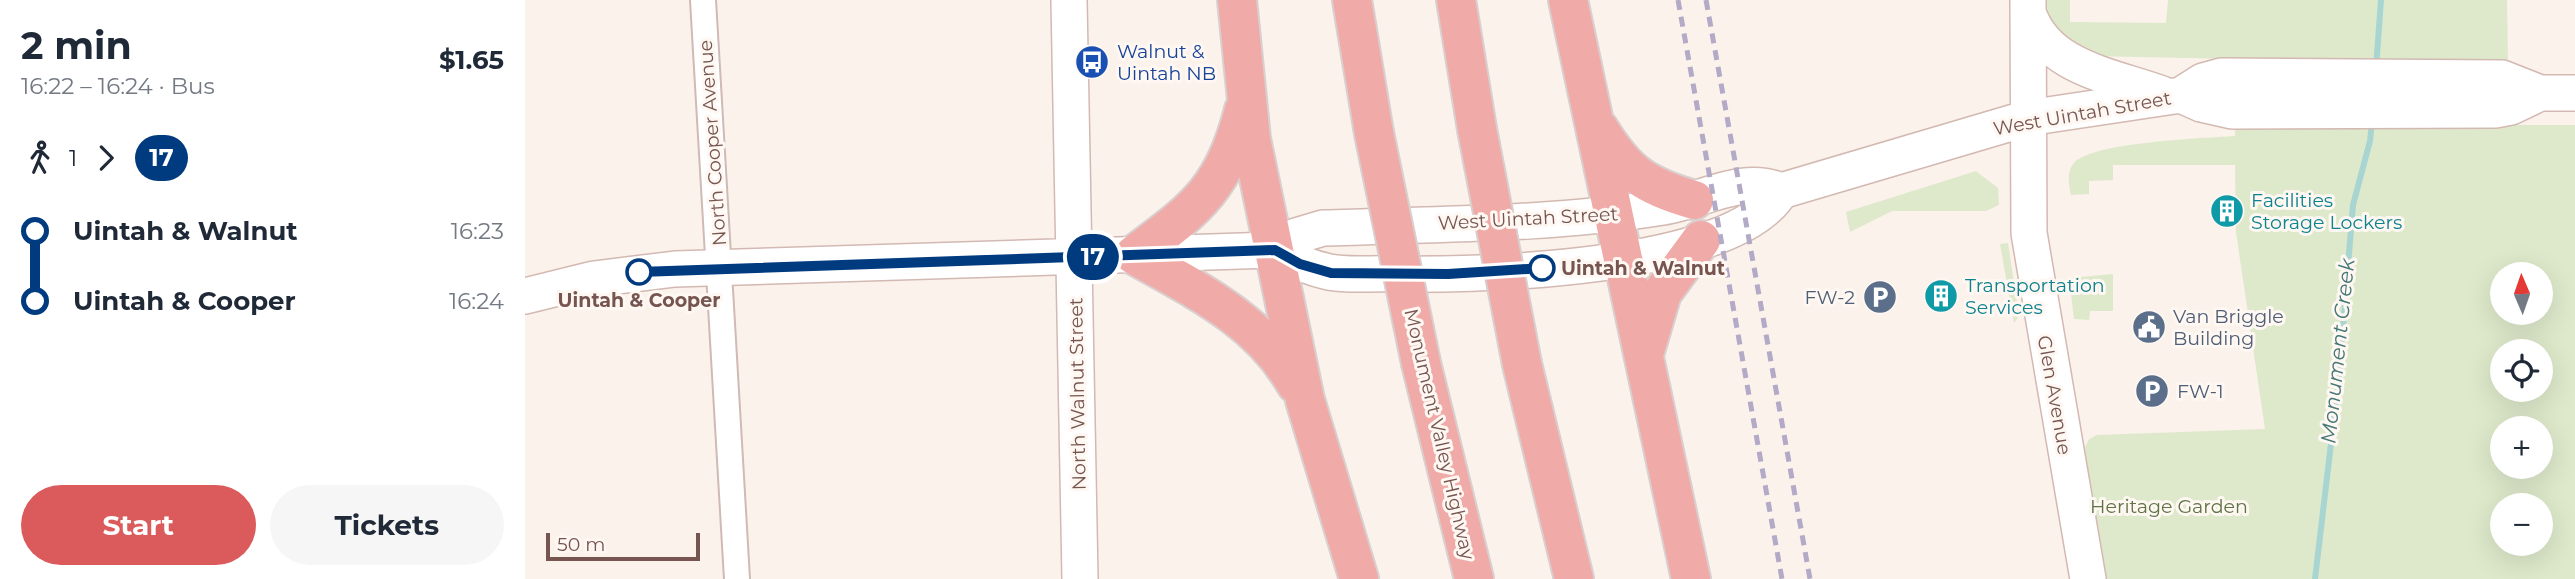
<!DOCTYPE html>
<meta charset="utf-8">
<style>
body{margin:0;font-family:Montserrat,sans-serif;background:#f6f6f7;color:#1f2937;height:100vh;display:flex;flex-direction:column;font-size:26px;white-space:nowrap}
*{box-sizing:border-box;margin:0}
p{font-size:23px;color:#747a83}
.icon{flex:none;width:38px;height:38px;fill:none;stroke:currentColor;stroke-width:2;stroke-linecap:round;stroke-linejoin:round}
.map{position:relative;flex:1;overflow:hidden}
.details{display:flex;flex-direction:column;background:#fff;width:525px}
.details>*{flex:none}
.badge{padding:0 14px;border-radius:23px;font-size:24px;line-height:46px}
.needle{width:46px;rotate:358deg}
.controls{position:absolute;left:1965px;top:262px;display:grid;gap:14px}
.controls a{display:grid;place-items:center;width:63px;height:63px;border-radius:50%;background:#fff;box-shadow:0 7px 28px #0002;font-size:35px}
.scale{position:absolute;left:21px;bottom:18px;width:154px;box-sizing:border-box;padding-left:7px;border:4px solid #765550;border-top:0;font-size:19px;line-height:24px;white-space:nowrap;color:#765550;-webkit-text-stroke:5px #fef7f2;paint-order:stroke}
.map>.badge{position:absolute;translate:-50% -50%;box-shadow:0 0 0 4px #fff}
.legs{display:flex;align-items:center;gap:10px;height:77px;padding:0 21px;font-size:23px}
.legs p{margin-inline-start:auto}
.summary{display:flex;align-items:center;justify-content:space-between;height:119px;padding:0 21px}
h1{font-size:38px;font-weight:700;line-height:52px}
.action{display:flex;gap:14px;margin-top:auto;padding:14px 21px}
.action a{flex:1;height:80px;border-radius:42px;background:#db5b5c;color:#fff;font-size:28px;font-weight:700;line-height:80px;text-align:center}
.action a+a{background:#f6f6f7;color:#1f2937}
ul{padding:0 21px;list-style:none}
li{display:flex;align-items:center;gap:24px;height:70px;font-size:26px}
li i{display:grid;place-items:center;width:10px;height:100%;margin:0 9px;background:currentColor}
li i::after{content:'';width:18px;height:18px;margin:-9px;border:5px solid;border-radius:50%;background:#fff}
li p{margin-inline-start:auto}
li:first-child i{background:linear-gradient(#0000 50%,currentColor 0)}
li:last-child i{background:linear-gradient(currentColor 50%,#0000 0)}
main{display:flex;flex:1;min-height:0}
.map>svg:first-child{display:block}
</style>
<main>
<section class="details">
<div class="summary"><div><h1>2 min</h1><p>16:22 – 16:24 · Bus</p></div><b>$1.65</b></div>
<div class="legs"><svg class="icon" aria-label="walk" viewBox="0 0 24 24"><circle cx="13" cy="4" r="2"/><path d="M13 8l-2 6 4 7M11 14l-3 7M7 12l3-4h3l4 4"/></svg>1<svg class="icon" aria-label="forward" viewBox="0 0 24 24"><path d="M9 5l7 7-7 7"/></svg><b class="badge" style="background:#003b80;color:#fff">17</b></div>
<ul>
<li><i style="color:#003b80"></i><b>Uintah &amp; Walnut</b><p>16:23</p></li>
<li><i style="color:#003b80"></i><b>Uintah &amp; Cooper</b><p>16:24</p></li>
</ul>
<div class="action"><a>Start</a><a>Tickets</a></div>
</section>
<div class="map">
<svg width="2050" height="579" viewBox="0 0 2050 579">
<rect width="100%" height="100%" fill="#fbf2ec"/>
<path fill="#dee9cb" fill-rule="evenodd" d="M1522,0H1545V22L1641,23L1643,0H1982L1984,125H2050V579H1581L1559,449L1564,439L1572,435L1740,429L1711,232L1710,165H1588V180L1564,181V194L1546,195C1544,185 1541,172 1549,163C1567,142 1680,138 1710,136L1711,59L1563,56L1523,31ZM1978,275H2016V313H1978ZM1978,352H2016V390H1978ZM1978,429H2016V467H1978ZM1978,506H2016V544H1978Z
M1451,171L1473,188L1474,205L1461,211H1367L1325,232L1321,212Z
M1483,243L1494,316L1489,323L1475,244Z
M1588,274V311H1565L1564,320L1549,319L1544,278Z"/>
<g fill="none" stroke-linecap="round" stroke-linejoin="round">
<path stroke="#a8d5d2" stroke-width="6" d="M1851,68L1856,0
M1790,579L1814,376L1828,205L1845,141L1847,121"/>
<g stroke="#d0bab4" stroke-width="28">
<path id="street" d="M178,0L212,579"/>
</g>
<g stroke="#d3b9b2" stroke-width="38">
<path id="secondary" d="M544,0L555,579
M1503,0L1504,233L1563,579
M1503,12C1521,68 1588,76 1637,94
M1656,95L1676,104L1707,111L1970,110L1986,107L2015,93
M750,250L771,236L798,228C910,224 1026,225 1138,207C1177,201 1218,174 1256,191L1503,118L1656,95L1678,81L1696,76L1977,78L2015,93H2050
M0,296L69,279L150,269L750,250C767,260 784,268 804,272C824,276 847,273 867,274C954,275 1209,271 1256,191"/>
</g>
<g stroke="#d9cfce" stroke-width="42">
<path id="highway" d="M712,0L726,139L780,400L834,579
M827,0L849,133
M931,0L952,129
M1043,0L1166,579
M719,110C698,190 673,207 609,255C671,290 735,320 771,384
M1074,129C1101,173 1120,186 1169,200
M1119,354L1137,293L1176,240
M896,363L949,579
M997,364L1049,579"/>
</g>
<use href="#street" stroke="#fff" stroke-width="24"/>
<use href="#secondary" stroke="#fff" stroke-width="35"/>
<use href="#highway" stroke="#f0aaa8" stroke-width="38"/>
<path stroke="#b2aac6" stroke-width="5" stroke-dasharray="10 7" stroke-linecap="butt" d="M1153,0L1257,579
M1181,0L1285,579"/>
<g stroke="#d9cfce" stroke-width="42" stroke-linecap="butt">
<path id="highway-bridge" d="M952,129L997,364
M849,133L896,363"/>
</g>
<use href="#highway-bridge" stroke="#f0aaa8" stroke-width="38"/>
</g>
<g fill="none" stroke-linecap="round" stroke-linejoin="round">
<g stroke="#fff" stroke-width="16">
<path id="line-1" d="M114,272L750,250L775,264L806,273L923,274L1017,268"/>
</g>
<use href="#line-1" stroke="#003b80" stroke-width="10"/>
</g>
<defs>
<g id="bus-disc" transform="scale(1.75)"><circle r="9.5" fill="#1a4fb4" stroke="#fef7f2"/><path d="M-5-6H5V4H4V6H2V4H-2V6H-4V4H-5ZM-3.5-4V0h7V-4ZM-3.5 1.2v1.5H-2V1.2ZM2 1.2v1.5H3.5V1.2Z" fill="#fff"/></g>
<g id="building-disc" transform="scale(1.75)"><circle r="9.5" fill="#0f9aa8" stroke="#fef7f2"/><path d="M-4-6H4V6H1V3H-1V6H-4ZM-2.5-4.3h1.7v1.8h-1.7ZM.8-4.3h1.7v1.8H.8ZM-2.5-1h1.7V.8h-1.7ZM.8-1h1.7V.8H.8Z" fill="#fff"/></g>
<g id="parking-disc" transform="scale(1.75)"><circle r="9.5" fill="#5c6f8a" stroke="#fef7f2"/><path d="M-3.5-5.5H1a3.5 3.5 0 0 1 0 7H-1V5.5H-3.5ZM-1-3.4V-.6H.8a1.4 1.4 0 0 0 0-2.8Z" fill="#fff"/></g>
<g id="civic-disc" transform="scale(1.75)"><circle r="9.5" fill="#5c6f8a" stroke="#fef7f2"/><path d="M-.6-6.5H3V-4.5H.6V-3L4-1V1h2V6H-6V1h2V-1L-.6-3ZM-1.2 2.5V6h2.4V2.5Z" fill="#fff"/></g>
</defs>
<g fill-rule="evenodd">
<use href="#bus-disc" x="567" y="62"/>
<use href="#building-disc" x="1702" y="211"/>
<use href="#building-disc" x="1416" y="296"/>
<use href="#parking-disc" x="1355" y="297"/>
<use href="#civic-disc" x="1624" y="327"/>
<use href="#parking-disc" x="1627" y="391"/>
</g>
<g fill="#fff" stroke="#003b80" stroke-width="3.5">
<circle cx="1017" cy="268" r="12"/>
<circle cx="114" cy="272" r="12"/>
</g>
<g text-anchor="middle" stroke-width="6" stroke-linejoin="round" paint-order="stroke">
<g font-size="19" fill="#164399" stroke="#fef7f2" text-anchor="start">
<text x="592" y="58">Walnut &amp;<tspan x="592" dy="22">Uintah NB</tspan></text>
</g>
<g font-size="19" fill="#765550" stroke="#fef7f2">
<text transform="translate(1557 113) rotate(-10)" y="7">West Uintah Street</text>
<text transform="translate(187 143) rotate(-94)" y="7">North Cooper Avenue</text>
<text transform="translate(1003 218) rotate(-3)" y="7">West Uintah Street</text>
<text transform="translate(552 394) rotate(-91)" y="7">North Walnut Street</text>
<text transform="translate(1530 395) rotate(80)" y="7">Glen Avenue</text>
<text transform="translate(915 434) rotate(77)" y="7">Monument Valley Highway</text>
</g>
<g font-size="19" fill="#0d838f" stroke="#fef7f2" text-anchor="start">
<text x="1726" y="207">Facilities<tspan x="1726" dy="22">Storage Lockers</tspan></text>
<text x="1440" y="292">Transportation<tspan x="1440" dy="22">Services</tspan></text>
</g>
<g font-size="19" font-weight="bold" fill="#765550" stroke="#fef7f2" text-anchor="start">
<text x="1036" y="275">Uintah &amp; Walnut</text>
<text x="114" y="307" text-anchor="middle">Uintah &amp; Cooper</text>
</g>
<g font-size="19" fill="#4e5e75" stroke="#fef7f2" text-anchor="start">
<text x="1330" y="304" text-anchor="end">FW-2</text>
<text x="1648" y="323">Van Briggle<tspan x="1648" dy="22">Building</tspan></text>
<text x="1652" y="398">FW-1</text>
</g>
<g font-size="19" fill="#5e7445" stroke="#fef7f2">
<text x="1644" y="513">Heritage Garden</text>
</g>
<g font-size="21" font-style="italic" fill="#447876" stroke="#fef7f2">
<text transform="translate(1813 351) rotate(-84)" y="7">Monument Creek</text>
</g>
</g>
</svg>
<div class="controls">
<a><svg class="needle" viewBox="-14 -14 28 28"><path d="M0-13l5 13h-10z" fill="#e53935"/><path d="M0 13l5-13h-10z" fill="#747a83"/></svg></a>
<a><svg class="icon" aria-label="locate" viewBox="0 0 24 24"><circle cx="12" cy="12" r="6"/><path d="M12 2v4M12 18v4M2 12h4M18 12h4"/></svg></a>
<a>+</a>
<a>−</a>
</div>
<div class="scale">50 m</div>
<b class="badge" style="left:568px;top:257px;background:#003b80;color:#fff">17</b>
</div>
</main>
